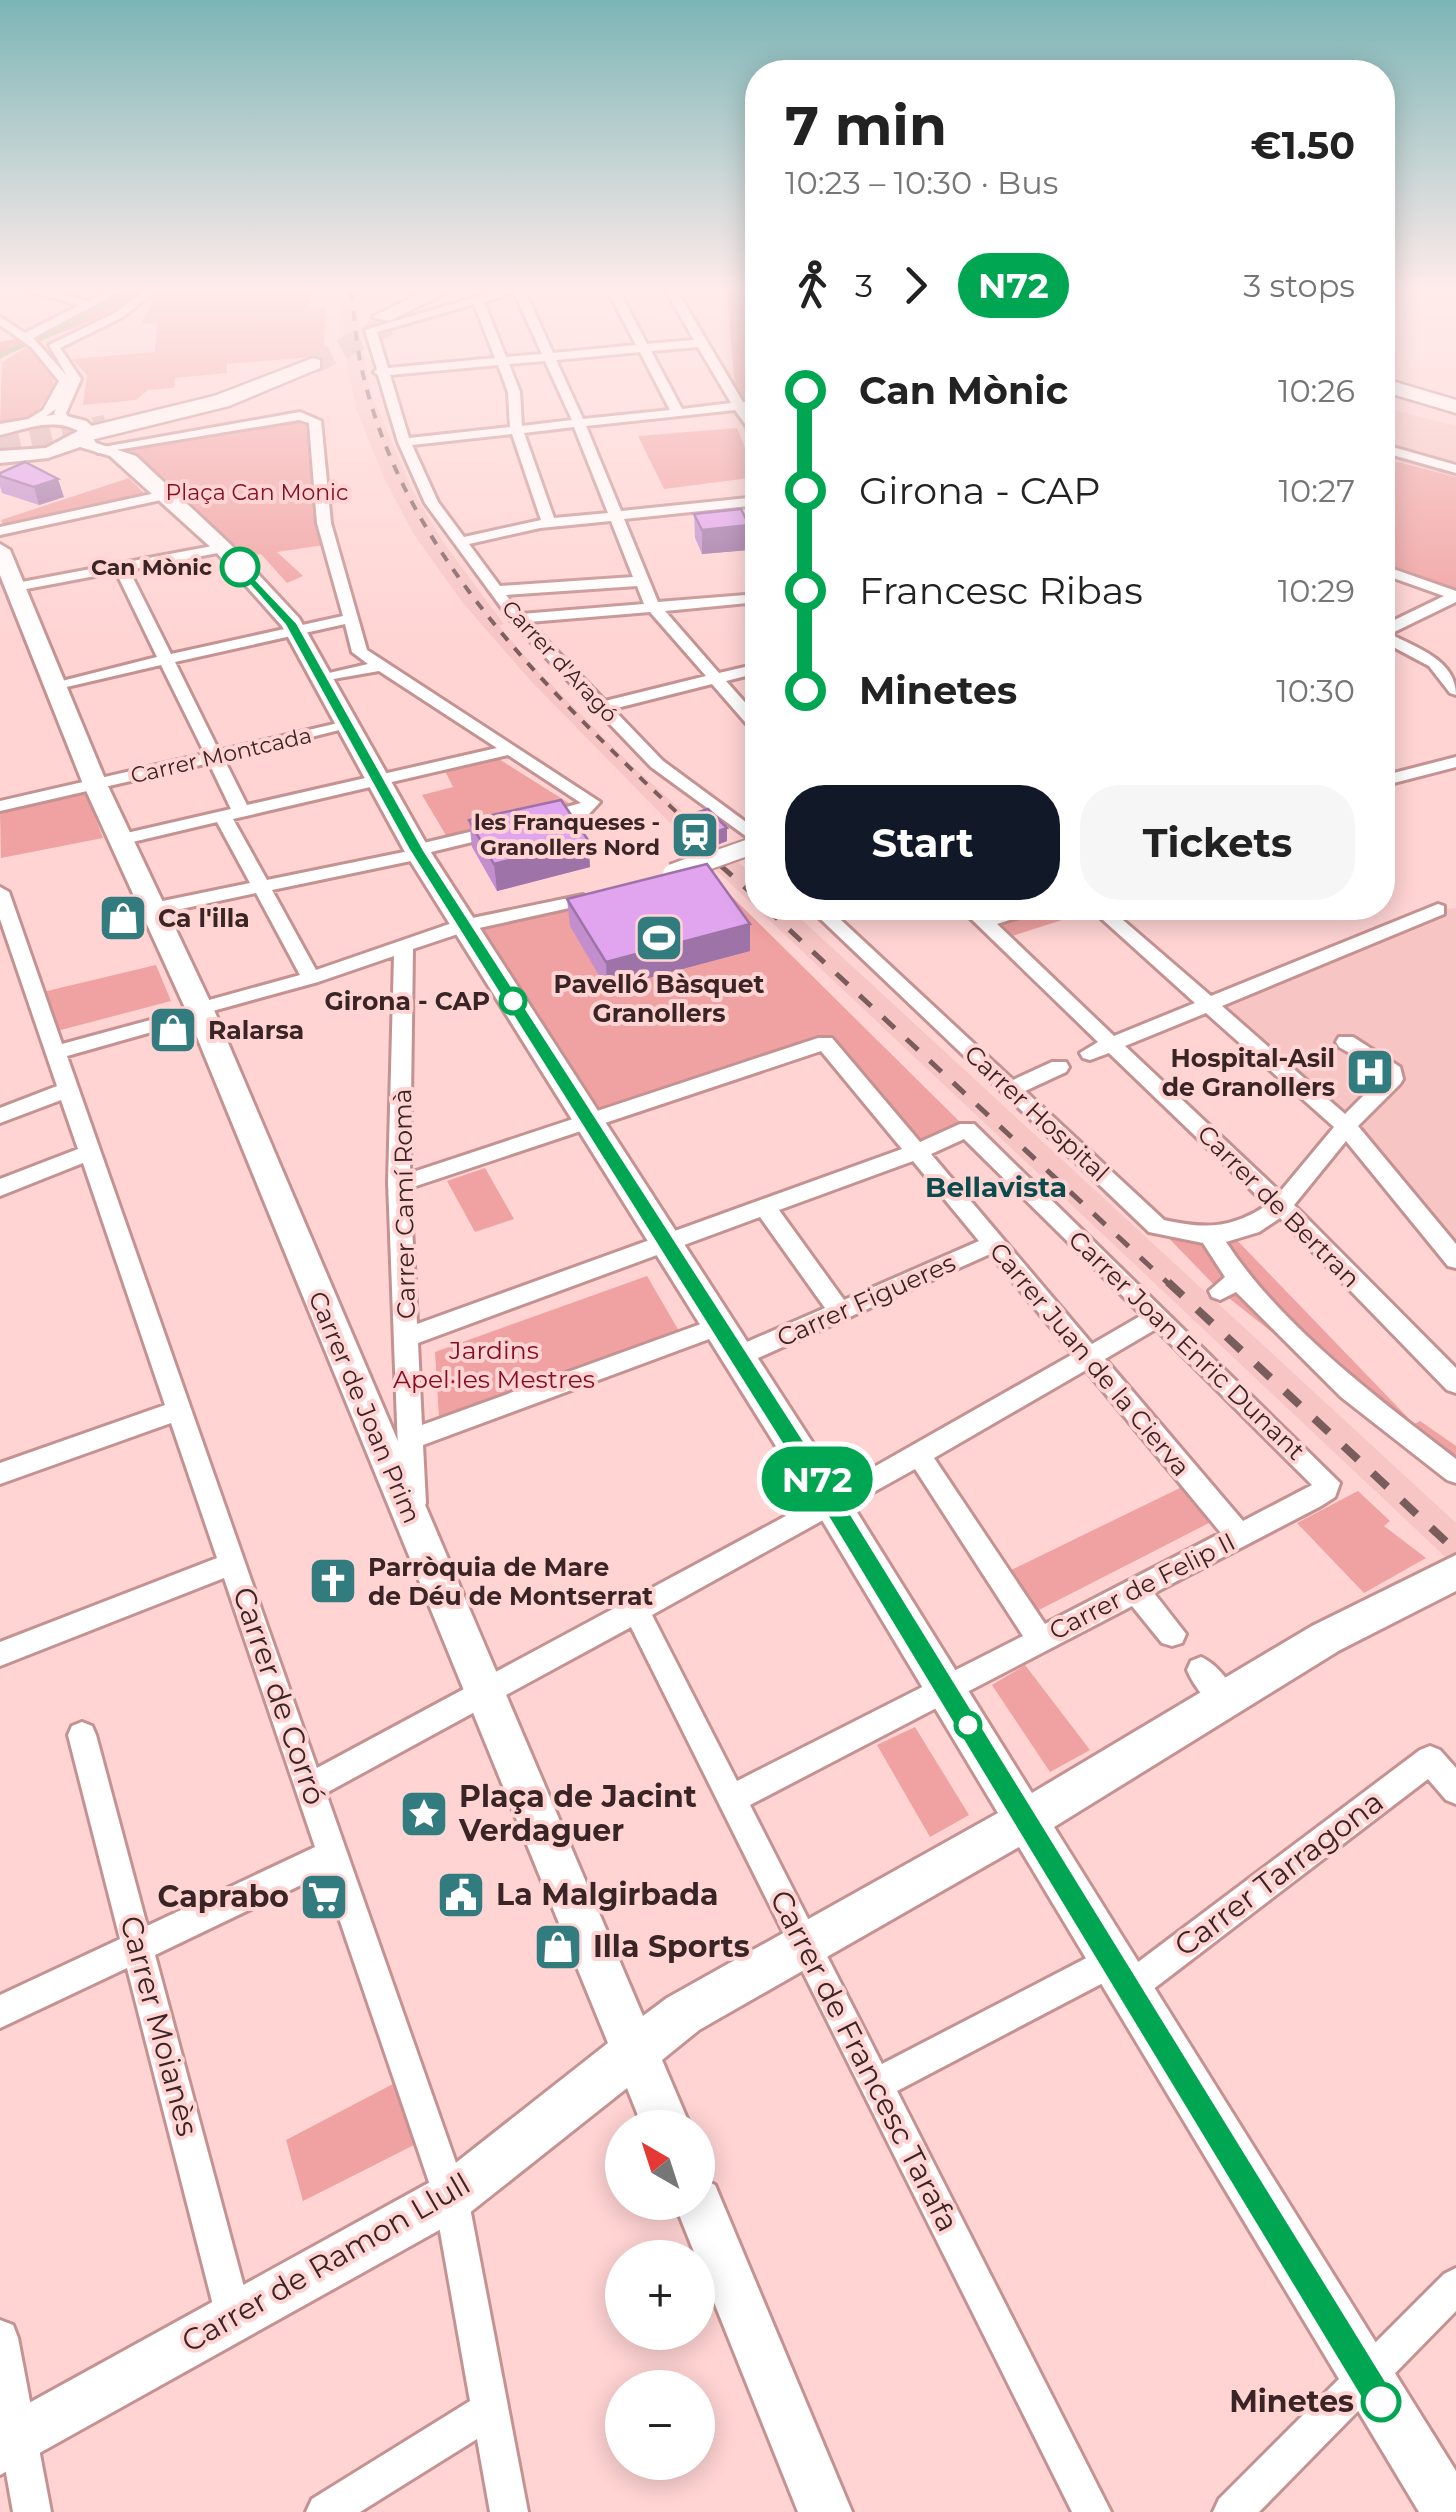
<!DOCTYPE html>
<meta charset="utf-8">
<style>
body{margin:0;font-family:Montserrat,sans-serif;background:#f6f6f6;color:#222;height:100vh;display:flex;flex-direction:column;font-size:38px;white-space:nowrap}
*{box-sizing:border-box;margin:0}
p{font-size:32px;color:#767676}
.icon{flex:none;width:55px;height:55px;fill:none;stroke:currentColor;stroke-width:2;stroke-linecap:round;stroke-linejoin:round}
.map{position:relative;flex:1;overflow:hidden}
.drawer{position:absolute;left:745px;top:60px;width:650px;height:860px;display:flex;flex-direction:column;background:#fff;border-radius:40px;box-shadow:0 5px 25px #0003}
.drawer>*{flex:none}
.badge{padding:0 20px;border-radius:32px;font-size:35px;line-height:65px}
.needle{width:65px;rotate:321deg}
.controls{position:absolute;left:605px;top:2110px;display:grid;gap:20px}
.controls a{display:grid;place-items:center;width:110px;height:110px;border-radius:50%;background:#fff;box-shadow:0 5px 25px #0003;font-size:50px}
.map>.badge{position:absolute;translate:-50% -50%;box-shadow:0 0 0 5px #fff}
.legs{display:flex;align-items:center;gap:15px;height:110px;padding:0 40px;font-size:32px}
.legs p{margin-inline-start:auto}
.overview{display:flex;align-items:center;justify-content:space-between;height:170px;padding:0 40px}
h1{font-size:55px;font-weight:700;line-height:75px}
.button{display:flex;gap:20px;margin-top:auto;padding:20px 40px}
.button a{flex:1;height:115px;border-radius:40px;background:#111827;color:#fff;font-size:40px;font-weight:700;line-height:115px;text-align:center}
.button a+a{background:#f6f6f6;color:#222}
ul{padding:0 40px;list-style:none}
li{display:flex;align-items:center;gap:35px;height:100px;font-size:38px}
li i{display:grid;place-items:center;width:15px;height:100%;margin:0 12px;background:currentColor}
li i::after{content:'';width:25px;height:25px;margin:-12px;border:8px solid;border-radius:50%;background:#fff}
li p{margin-inline-start:auto}
li:first-child i{background:linear-gradient(#0000 50%,currentColor 0)}
li:last-child i{background:linear-gradient(currentColor 50%,#0000 0)}
.map>svg:first-child{display:block}
</style>
<div class="map">
<svg width="1456" height="2512" viewBox="0 0 1456 2512">
<rect width="100%" height="100%" fill="#ffd4d3"/>
<path fill="#f6c5c4" d="M339,291H360L358,323L371,392L412,490L443,542L504,624L499,626L538,671L628,762L757,879L758,908H789L1456,1523V1567L715,869L531,681L463,603L413,533L385,480L356,409L341,333Z
M1382,407L1456,426V477L1383,458Z
M1456,908V1260L1347,1127L1208,1004L1438,910Z"/>
<path fill="#f0a1a1" d="M158,291H313L308,309L326,308L324,356L227,364V373L175,378L174,388L148,390L136,400L83,405L87,375L72,359L155,352L157,323L141,324Z
M727,291H742L757,318V400L736,402Z
M27,347L53,376L54,386L35,415L0,424L2,362Z
M306,418L311,422L324,545L277,552L303,576L287,583L261,554L237,558L126,446Z
M737,428L757,477L664,489L638,436Z
M1382,458L1456,477V590L1383,563Z
M129,478L148,497L5,528L1,520Z
M499,759L575,807L447,837L422,795L453,787L445,771Z
M85,792L103,838L1,858L0,811Z
M700,865L967,1129L914,1153L825,1043L591,1122L465,925L583,900Z
M1022,908H1099L1003,939L983,920Z
M156,965L171,1001L57,1031L43,992Z
M485,1168L514,1219L475,1232L447,1181Z
M1157,1226L1231,1234L1414,1424L1420,1421L1456,1446V1478L1220,1291Z
M647,1276L679,1331L439,1418L435,1352Z
M1182,1487L1211,1522L1031,1614L1007,1572Z
M1358,1491L1390,1521L1384,1526L1426,1558L1364,1593L1297,1523Z
M1025,1665L1090,1750L1050,1772L992,1685Z
M915,1727L969,1815L930,1837L877,1745Z
M393,2084L414,2145L303,2201L286,2140Z"/>
<path fill="#eb888a" d="M123,291H143C97,326 49,333 0,359V342L37,335Z"/>
<g fill="none" stroke-linecap="round" stroke-linejoin="round">
<path stroke="#7bb76c" stroke-width="4" d="M41,339L134,291
M0,355L24,345"/>
<path stroke="#d7b1b0" stroke-width="21" stroke-dasharray="21 11" stroke-linecap="butt" d="M313,364L407,315
M0,448L106,425"/>
<g stroke="#c59292" stroke-width="6">
<path id="street" d="M28,291H48L88,301L107,291H121L33,338L67,376L49,345L115,313L144,291H156L123,317L60,348L81,379L66,413L71,424H63L54,413L56,409L32,426L22,423L43,410L59,381L31,347L0,325V317L25,333L80,305Z
M497,291H525L553,353L636,345L608,291H619L647,344L694,340L666,291H677L743,402L758,400V408L747,409L758,427V442L735,410L586,426L621,511L758,497V505L624,519L658,602L758,594V602L665,611L719,673L758,664V673L726,681L758,717V732L752,730L712,684L613,709L663,761L758,831V845L651,767L512,622L425,503L398,442L378,375L374,372L377,369L365,330ZM514,292L542,354L506,357L484,302ZM474,304L495,358L388,368L377,332ZM698,347L731,403L682,409L651,351ZM640,352L670,410L583,419L556,360ZM545,361L572,420L522,426L520,392L509,364ZM498,365L508,392L510,427L409,438L390,375ZM574,427L608,513L554,518L524,433ZM512,434L541,520L464,537L438,502L412,445ZM611,521L633,577L500,586L469,544L540,528ZM637,586L644,604L521,614L506,595ZM650,612L706,676L605,701L529,622Z
M739,291H750L758,302V314Z
M300,412L321,421L331,523L367,650L600,802L589,814L534,824V816L581,803L508,755L233,819L267,880L409,851L411,846L499,825L508,830L505,834L427,853L425,858L272,890L316,970L458,921L583,895L592,900L583,905L470,930L413,949L410,1173L818,1038H832L920,1142L960,1124H974L1340,1483L1335,1497L1321,1506L1154,1593L1186,1634L1182,1643L1172,1646L1162,1643L1132,1606L750,1805L882,2064L1100,1951L1111,1946L1122,1951L1127,1962L1122,1973L897,2091L1111,2512H1072L631,1627L326,1793L468,2197L528,2512H490L477,2439L360,2512H306L312,2499L470,2401L434,2197L324,1874L155,1955L252,2317L247,2330L234,2335L221,2330L216,2317L127,1968L0,2028V1995L120,1939L68,1735L72,1726L82,1722L92,1726L96,1735L147,1926L315,1847L224,1578L0,1666V1642L217,1558L171,1423L0,1484V1463L165,1405L83,1163L0,1196V1179L78,1149L61,1100L0,1123V1108L57,1086L0,919V887L9,892L62,1044L180,1012L190,1018L187,1022L67,1056L317,1768L823,1496L1073,1354L990,1254L747,1363H731L727,1356L731,1349L825,1308L760,1217L418,1343L422,1425L712,1320H728L732,1326L728,1332L423,1445L426,1503L422,1511L413,1514L404,1511L400,1503L388,1182L394,956L318,982L209,1012L202,1010L199,1006L202,1002L300,975L256,893L153,915L144,909L153,903L250,883L217,822L124,844L115,839L118,835L231,809L209,763L0,811V801L205,754L161,665L58,689L50,684L157,657L116,572L16,591L11,590V584L223,544L228,545V551L129,570L171,654L343,616L317,523L309,423L299,420L98,453L92,449ZM345,624L352,652L368,664L316,676V682L379,671L497,748L247,805L224,759L355,726L347,721L219,751L175,662ZM821,1051L902,1149L417,1324L410,1188ZM964,1139L1142,1315L1092,1344L931,1154ZM913,1161L979,1241L844,1300L779,1210ZM1156,1329L1312,1485L1243,1521L1105,1359ZM1086,1370L1221,1533L1045,1624L934,1458ZM915,1469L1023,1636L737,1781L652,1615Z
M1382,444L1456,465V473L1382,452Z
M165,491L170,492V498L0,535V527Z
M1382,565L1456,591V602L1390,634C1417,648 1456,660 1456,695L1450,693L1429,666L1382,641V626L1444,596L1382,574Z
M1456,757V767L1382,786V776Z
M1438,904L1444,906V914L1222,1006L1345,1114L1382,1077L1381,1071L1339,1047L1336,1042L1339,1037H1353L1400,1067L1403,1079L1400,1084L1358,1126L1456,1244V1268L1448,1266L1346,1141L1294,1205L1456,1368V1393L1447,1390L1280,1218L1259,1232L1226,1242C1281,1326 1377,1398 1456,1459V1483L1447,1480L1341,1397L1236,1292L1220,1300L1212,1297L1209,1291L1225,1277L1203,1243L1149,1232L809,908H828L1013,1080L1052,1062H1066L1069,1067L1066,1072L1025,1091L1164,1220C1204,1229 1232,1229 1267,1205L1109,1053L1090,1060L1083,1058L1080,1053L1098,1042L960,908H979L987,915L1012,908H1038L1035,912L997,924L1114,1036L1195,1003L1092,910L1074,913L1065,908H1109L1211,996ZM1206,1013L1334,1127L1280,1192L1125,1046Z
M1201,1657C1217,1664 1232,1684 1239,1700L1235,1709L1225,1713C1209,1707 1194,1686 1187,1670L1191,1661Z
M1430,1746L1440,1750L1456,1768V1804L1446,1800L1428,1779L1139,2000L1128,2005L1117,2000L1112,1989L1117,1978L1420,1750Z
M1456,2268V2311L1259,2512H1213L1219,2499L1444,2274Z
M0,2320L13,2325L18,2338L51,2512H13L0,2439Z"/>
</g>
<g stroke="#c59292" stroke-width="6">
<path id="secondary" d="M58,414L86,421L97,431L92,437L96,443L136,456L230,544L299,618L432,854L845,1493L1032,1793L1312,1626L1456,1555V1591L1340,1650L1054,1827L1456,2471V2512H1419L1019,1847L699,2030L662,2060L691,2128H643L627,2088L468,2214L0,2475V2419L434,2180L608,2043L186,1010L83,784L0,575V544L10,550L107,784L214,1010L643,2016L667,1998L998,1813L819,1515L406,854L282,626L216,552L110,456L80,447L48,458L0,463V451L46,448L78,431C54,417 25,429 0,435V424Z
M698,2177L715,2185L852,2512H798L674,2202H698Z"/>
</g>
<g stroke="#c59292" stroke-width="5">
<path id="highway" d="M424,291H450L389,321L372,317Z
M313,358L320,360V368L229,406L87,441L76,434L79,429L214,396Z
M1382,378L1456,400V413L1382,391Z"/>
</g>
<use href="#street" fill="#fff" fill-rule="evenodd"/>
<use href="#secondary" fill="#fff" fill-rule="evenodd"/>
<use href="#highway" fill="#fff" fill-rule="evenodd"/>
<path stroke="#795d5d" stroke-width="4" stroke-dasharray="10 10" stroke-linecap="butt" d="M351,291C355,318 356,347 363,374C407,561 555,697 689,824
M720,865L723,868"/>
<path stroke="#795d5d" stroke-width="5" stroke-dasharray="16 16" stroke-linecap="butt" d="M720,865L758,899
M766,908L1170,1285"/>
<path stroke="#795d5d" stroke-width="8" stroke-dasharray="20 20" stroke-linecap="butt" d="M1168,1282L1456,1551"/>
<g stroke="#c59292" stroke-width="20" stroke-linecap="butt">
<path id="street-bridge-far1" d="M690,868L758,844"/>
</g>
<g stroke="#c59292" stroke-width="25" stroke-linecap="butt">
<path id="street-bridge" d="M673,874L697,865"/>
</g>
<use href="#street-bridge-far1" stroke="#fff" stroke-width="16"/>
<use href="#street-bridge" stroke="#fff" stroke-width="20"/>
</g>
<path fill="#c28ece" d="M0,473L64,497L39,505L2,493L0,486Z
M694,514L749,550L702,554L695,538Z
M469,820L588,840L590,867L497,891L472,847Z
M674,820L727,841L699,852L674,833Z
M567,899L750,951L607,989L570,926Z"/>
<path fill="#9e74a8" d="M58,479L64,497L39,505L34,487Z
M749,525V550L702,554V530Z
M727,828V841L699,852V838Z
M588,840L590,867L497,891L494,864Z
M750,924V951L607,989L606,962Z"/>
<path fill="#e1a5f0" stroke="#9e74a8" stroke-width="2.5" d="M25,462L58,479L34,487L0,476V473Z
M741,509L749,525L702,530L694,514Z
M561,800L588,840L494,864L469,820Z
M708,809L727,828L699,838L674,820Z
M707,864L750,924L606,962L567,899Z"/>
<linearGradient id="sky" x2="0" y2="1"><stop stop-color="#7cb5b6"/><stop offset="0.45" stop-color="#ffeceb"/><stop offset="1" stop-color="#ffeceb" stop-opacity="0"/></linearGradient>
<rect width="1456" height="643" fill="url(#sky)"/>
<path fill="#00a651" stroke="#fff" stroke-width="2.5" d="M240,563L297,623L424,850L849,1511L1392,2391L1397,2402L1392,2413L1381,2418L1370,2413L833,1525L409,850L285,625L234,567Z"/>
<defs>
<g id="station-square" transform="scale(2.5)"><rect x="-9" y="-9" width="18" height="18" rx="4" fill="#327b7e" stroke="#ffd4d3"/><path d="M-3-6H3Q5-6 5-4V2Q5 4 3 4L4.5 6H3L1.5 4h-3L-3 6H-4.5L-3 4Q-5 4-5 2V-4Q-5-6-3-6ZM-3.5-4v3h7v-3ZM-3.5 1v1.5H-2V1ZM2 1v1.5H3.5V1Z" fill="#fff"/></g>
<g id="shop-square" transform="scale(2.5)"><rect x="-9" y="-9" width="18" height="18" rx="4" fill="#327b7e" stroke="#ffd4d3"/><path d="M-5-2.5h2.3a2.7 3.5 0 0 1 5.4 0H5L5.5 6h-11ZM-1.5-2.5h3a1.5 2.3 0 0 0-3 0Z" fill="#fff"/></g>
<g id="stadium-square" transform="scale(2.5)"><rect x="-9" y="-9" width="18" height="18" rx="4" fill="#327b7e" stroke="#ffd4d3"/><path d="M0-5a6.5 5 0 1 0 0 10a6.5 5 0 1 0 0-10ZM-3.5-1.8h7v3.6h-7Z" fill="#fff"/></g>
<g id="hospital-square" transform="scale(2.5)"><rect x="-9" y="-9" width="18" height="18" rx="4" fill="#327b7e" stroke="#ffd4d3"/><path d="M-5-5h3v3.5h4V-5h3V5h-3V1.5h-4V5h-3Z" fill="#fff"/></g>
<g id="church-square" transform="scale(2.5)"><rect x="-9" y="-9" width="18" height="18" rx="4" fill="#327b7e" stroke="#ffd4d3"/><path d="M-1.2-6h2.4v3.5h3.3v2.4h-3.3V6h-2.4V-.1h-3.3v-2.4h3.3Z" fill="#fff"/></g>
<g id="sight-square" transform="scale(2.5)"><rect x="-9" y="-9" width="18" height="18" rx="4" fill="#327b7e" stroke="#ffd4d3"/><path d="M0-6L1.8-2.2L6-1.7L2.9 1.2L3.7 5.4L0 3.3L-3.7 5.4L-2.9 1.2L-6-1.7L-1.8-2.2Z" fill="#fff"/></g>
<g id="civic-square" transform="scale(2.5)"><rect x="-9" y="-9" width="18" height="18" rx="4" fill="#327b7e" stroke="#ffd4d3"/><path d="M-.6-6.5H3V-4.5H.6V-3L4-1V1h2V6H-6V1h2V-1L-.6-3ZM-1.2 2.5V6h2.4V2.5Z" fill="#fff"/></g>
<g id="supermarket-square" transform="scale(2.5)"><rect x="-9" y="-9" width="18" height="18" rx="4" fill="#327b7e" stroke="#ffd4d3"/><path d="M-6-5.5h2.5l.6 2H6L4.5 2H-2.5L-4.4-4H-6ZM-1.5 3.2a1.3 1.3 0 1 0 .1 0ZM3 3.2a1.3 1.3 0 1 0 .1 0Z" fill="#fff"/></g>
</defs>
<g fill-rule="evenodd">
<use href="#station-square" x="695" y="835"/>
<use href="#shop-square" x="123" y="918"/>
<use href="#stadium-square" x="659" y="938"/>
<use href="#shop-square" x="173" y="1030"/>
<use href="#hospital-square" x="1370" y="1072"/>
<use href="#church-square" x="333" y="1581"/>
<use href="#sight-square" x="424" y="1814"/>
<use href="#civic-square" x="461" y="1895"/>
<use href="#supermarket-square" x="324" y="1897"/>
<use href="#shop-square" x="558" y="1947"/>
</g>
<g fill="#fff" stroke="#00a651" stroke-width="5">
<circle cx="240" cy="567" r="18"/>
<circle cx="513" cy="1001" r="12"/>
<circle cx="968" cy="1725" r="12"/>
<circle cx="1381" cy="2402" r="18"/>
</g>
<g text-anchor="middle" stroke-width="8" stroke-linejoin="round" paint-order="stroke">
<g font-size="22" fill="#870e24" stroke="#ffd4d3">
<text x="257" y="500">Plaça Can Monic</text>
</g>
<g font-size="22" font-weight="bold" fill="#392525" stroke="#ffd4d3" text-anchor="end">
<text x="212" y="575">Can Mònic</text>
</g>
<g font-size="22" fill="#392525" stroke="#ffd4d3">
<text transform="translate(560 661) rotate(47)" y="8">Carrer d'Aragó</text>
<text transform="translate(221 755) rotate(-13)" y="8">Carrer Montcada</text>
</g>
<g font-size="22" font-weight="bold" fill="#392525" stroke="#ffd4d3" text-anchor="end">
<text x="660" y="830">les Franqueses -<tspan x="660" dy="25">Granollers Nord</tspan></text>
</g>
<g font-size="25" font-weight="bold" fill="#392525" stroke="#ffd4d3" text-anchor="start">
<text x="158" y="927">Ca l'illa</text>
<text x="659" y="993" text-anchor="middle">Pavelló Bàsquet<tspan x="659" dy="29">Granollers</tspan></text>
<text x="208" y="1039">Ralarsa</text>
<text x="1335" y="1067" text-anchor="end">Hospital-Asil<tspan x="1335" dy="29">de Granollers</tspan></text>
<text x="368" y="1576">Parròquia de Mare<tspan x="368" dy="29">de Déu de Montserrat</tspan></text>
</g>
<g font-size="25" font-weight="bold" fill="#392525" stroke="#ffd4d3" text-anchor="end">
<text x="490" y="1010">Girona - CAP</text>
</g>
<g font-size="25" fill="#392525" stroke="#ffd4d3">
<text transform="translate(1037 1113) rotate(43)" y="9">Carrer Hospital</text>
<text transform="translate(404 1204) rotate(-91)" y="9">Carrer Camí Romà</text>
<text transform="translate(1279 1206) rotate(45)" y="9">Carrer de Bertran</text>
<text transform="translate(866 1300) rotate(-24)" y="9">Carrer Figueres</text>
<text transform="translate(1187 1345) rotate(44)" y="9">Carrer Joan Enric Dunant</text>
<text transform="translate(1090 1359) rotate(50)" y="9">Carrer Juan de la Cierva</text>
<text transform="translate(365 1407) rotate(67)" y="9">Carrer de Joan Prim</text>
<text transform="translate(1142 1586) rotate(-27)" y="9">Carrer de Felip II</text>
</g>
<g font-size="25" fill="#870e24" stroke="#ffd4d3">
<text x="494" y="1359">Jardins<tspan x="494" dy="29">Apel·les Mestres</tspan></text>
</g>
<g font-size="28" font-weight="bold" fill="#0a4b4d" stroke="#ffd4d3">
<text x="996" y="1197">Bellavista</text>
</g>
<g font-size="30" fill="#392525" stroke="#ffd4d3">
<text transform="translate(279 1696) rotate(71)" y="10">Carrer de Corró</text>
<text transform="translate(1279 1874) rotate(-37)" y="10">Carrer Tarragona</text>
<text transform="translate(159 2026) rotate(75)" y="10">Carrer Moianès</text>
<text transform="translate(864 2061) rotate(63)" y="10">Carrer de Francesc Tarafa</text>
<text transform="translate(326 2263) rotate(-30)" y="10">Carrer de Ramon Llull</text>
</g>
<g font-size="30" font-weight="bold" fill="#392525" stroke="#ffd4d3" text-anchor="start">
<text x="459" y="1807">Plaça de Jacint<tspan x="459" dy="34">Verdaguer</tspan></text>
<text x="496" y="1905">La Malgirbada</text>
<text x="289" y="1907" text-anchor="end">Caprabo</text>
<text x="593" y="1957">Illa Sports</text>
</g>
<g font-size="30" font-weight="bold" fill="#392525" stroke="#ffd4d3" text-anchor="end">
<text x="1354" y="2412">Minetes</text>
</g>
</g>
</svg>
<div class="controls">
<a><svg class="needle" viewBox="-14 -14 28 28"><path d="M0-13l5 13h-10z" fill="#e53935"/><path d="M0 13l5-13h-10z" fill="#767676"/></svg></a>
<a>+</a>
<a>−</a>
</div>
<b class="badge" style="left:817px;top:1479px;background:#00a651;color:#fff">N72</b>
<section class="drawer">
<div class="overview"><div><h1>7 min</h1><p>10:23 – 10:30 · Bus</p></div><b>€1.50</b></div>
<div class="legs"><svg class="icon" aria-label="walk" viewBox="0 0 24 24"><circle cx="13" cy="4" r="2"/><path d="M13 8l-2 6 4 7M11 14l-3 7M7 12l3-4h3l4 4"/></svg>3<svg class="icon" aria-label="forward" viewBox="0 0 24 24"><path d="M9 5l7 7-7 7"/></svg><b class="badge" style="background:#00a651;color:#fff">N72</b><p>3 stops</p></div>
<ul>
<li><i style="color:#00a651"></i><b>Can Mònic</b><p>10:26</p></li>
<li><i style="color:#00a651"></i><span>Girona - CAP</span><p>10:27</p></li>
<li><i style="color:#00a651"></i><span>Francesc Ribas</span><p>10:29</p></li>
<li><i style="color:#00a651"></i><b>Minetes</b><p>10:30</p></li>
</ul>
<div class="button"><a>Start</a><a>Tickets</a></div>
</section>
</div>
